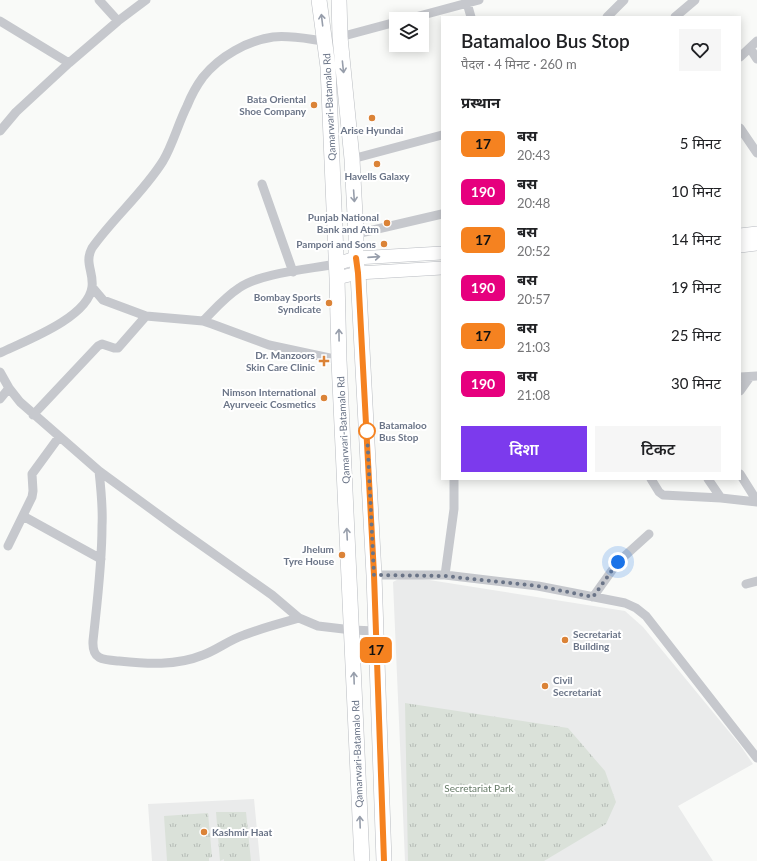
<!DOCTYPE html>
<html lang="hi">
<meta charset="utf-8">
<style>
body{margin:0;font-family:Lato,"Noto Sans Devanagari",sans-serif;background:#f6f6f6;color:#202124;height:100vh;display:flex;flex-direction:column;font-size:15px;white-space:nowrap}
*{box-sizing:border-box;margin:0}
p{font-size:13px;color:#757577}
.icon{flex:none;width:22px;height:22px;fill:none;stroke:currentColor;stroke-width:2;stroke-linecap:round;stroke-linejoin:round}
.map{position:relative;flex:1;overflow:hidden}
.details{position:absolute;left:441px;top:16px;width:300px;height:464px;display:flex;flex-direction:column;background:#fff;border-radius:0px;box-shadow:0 2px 10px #0003}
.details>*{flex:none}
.badge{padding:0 8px;border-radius:6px;font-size:14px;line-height:26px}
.controls{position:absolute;left:389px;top:12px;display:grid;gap:8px}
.controls a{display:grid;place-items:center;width:40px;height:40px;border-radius:0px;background:#fff;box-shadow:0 2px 10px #0003;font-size:20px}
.you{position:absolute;width:20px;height:20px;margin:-10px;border:3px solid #fff;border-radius:50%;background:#1a73e8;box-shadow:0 0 0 6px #1a73e833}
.map>.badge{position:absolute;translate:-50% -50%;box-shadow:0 0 0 2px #fff}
h2{padding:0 20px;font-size:15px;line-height:36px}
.round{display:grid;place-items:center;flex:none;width:42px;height:42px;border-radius:0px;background:#f6f6f6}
.headline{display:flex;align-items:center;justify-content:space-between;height:68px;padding:0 20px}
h1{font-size:19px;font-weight:600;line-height:30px}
.button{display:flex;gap:8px;margin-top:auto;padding:8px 20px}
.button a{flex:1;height:46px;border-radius:0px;background:#7c3aed;color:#fff;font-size:16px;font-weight:600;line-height:46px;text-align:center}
.button a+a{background:#f6f6f6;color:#202124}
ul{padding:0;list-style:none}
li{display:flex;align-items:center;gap:12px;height:48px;padding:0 20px}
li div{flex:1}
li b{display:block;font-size:15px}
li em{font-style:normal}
li .badge{min-width:44px;font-weight:700;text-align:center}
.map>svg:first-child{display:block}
</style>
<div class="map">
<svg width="757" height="861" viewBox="0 0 757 861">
<defs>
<pattern id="park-tufts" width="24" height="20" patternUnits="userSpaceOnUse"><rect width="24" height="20" fill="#dae1d9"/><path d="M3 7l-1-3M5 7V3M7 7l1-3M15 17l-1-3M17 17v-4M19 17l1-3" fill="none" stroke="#b5bbb6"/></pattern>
</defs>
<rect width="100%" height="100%" fill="#f9faf8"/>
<path fill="#eaebeb" d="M404,576L625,611L643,627L740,745L753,764L678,806L713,861H405L393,582Z
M254,799L260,861H152L148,804Z"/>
<path fill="url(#park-tufts)" d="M405,703L568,728L605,771L616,802L606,824L544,861H408Z
M216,812H246L251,861H224V859L220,861Z
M208,813L212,857L209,858V861H167L164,816Z"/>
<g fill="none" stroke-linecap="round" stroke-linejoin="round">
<g stroke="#b8bbc1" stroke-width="14">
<path id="secondary" d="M740,235L757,233
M740,246L757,244
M336,264L356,258L442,253
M337,278L358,273L442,268"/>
</g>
<g stroke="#b9bcc1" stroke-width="16">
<path id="primary" d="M319,0L328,67L337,278L339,360L362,861
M339,0L340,37L352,159L356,234V258L358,273L374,575L384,861"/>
</g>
<path stroke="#c6c8cd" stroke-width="9" d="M99,0L118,21
M467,3L471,17
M607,17L624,0
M675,17L695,0
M408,19L479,0
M0,21L69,63
M340,37L396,22
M750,48L757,59
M740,57L757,41
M740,128L757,153
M0,131L16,112L69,63L118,21L146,0
M352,159L442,135
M262,184L293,272
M356,234L442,214
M92,287L103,300L146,316
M203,321C214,310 225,297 239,288C259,273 311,269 336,264
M0,353C25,341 88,318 92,287C94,272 84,263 92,248C113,218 143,193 163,161C173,144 178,124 187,106C191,96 197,85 203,77C220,56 247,41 273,37C290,35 308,39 324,41
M0,372L9,388L20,402L99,471L177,528L272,595L299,618L318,626L352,630L375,631
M740,377L757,376
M740,391L750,377
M0,399L9,388
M33,415L98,346L102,344L114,348H118L146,316L203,321L212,324L269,345L339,360
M99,471C101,489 103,508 102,526C102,565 97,603 93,641C92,660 103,660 119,661C147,664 176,666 203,655C217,650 229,640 244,635C262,628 281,623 299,618
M740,474L757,501
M651,479L659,492L663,495L721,498
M708,479L721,498L757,502
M23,516L101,559
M8,546L32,497L33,491L32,474L59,437
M374,575H445L538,586L625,603L636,608L646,616L757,758
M445,575L454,509V479
M746,584L757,581
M593,597L618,562L649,534"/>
<use href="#secondary" stroke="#fff" stroke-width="13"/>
<use href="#primary" stroke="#fff" stroke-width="15"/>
</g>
<defs><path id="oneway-shaft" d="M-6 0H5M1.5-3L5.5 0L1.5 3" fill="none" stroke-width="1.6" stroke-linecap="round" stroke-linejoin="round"/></defs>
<g stroke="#979eab">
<use href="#oneway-shaft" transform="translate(322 20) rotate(-97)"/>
<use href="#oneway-shaft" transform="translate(343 67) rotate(84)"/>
<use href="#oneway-shaft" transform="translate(354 196) rotate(86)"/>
<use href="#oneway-shaft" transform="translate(374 257) rotate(-4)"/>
<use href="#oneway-shaft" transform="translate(339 335) rotate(-91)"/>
<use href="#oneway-shaft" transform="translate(347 534) rotate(-93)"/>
<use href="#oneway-shaft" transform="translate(354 678) rotate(-92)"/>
<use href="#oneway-shaft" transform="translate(360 822) rotate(-92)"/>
</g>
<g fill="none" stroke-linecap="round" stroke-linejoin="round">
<g stroke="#fff" stroke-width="9">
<path id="line" d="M356,258L358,273L374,575L384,861"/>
</g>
<use href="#line" stroke="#f58220" stroke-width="6"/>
<path stroke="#6a7487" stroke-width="4" stroke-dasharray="0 7.2" d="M367,431L374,575L445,576L538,586L593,597L618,562"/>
</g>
<g fill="#db8337" stroke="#fff" stroke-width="1.5">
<circle cx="314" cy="105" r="4"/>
<circle cx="372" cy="118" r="4"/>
<circle cx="377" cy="164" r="4"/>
<circle cx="387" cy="223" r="4"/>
<circle cx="384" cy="244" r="4"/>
<circle cx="329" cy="303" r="4"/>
<path d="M322 355h4v4h4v4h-4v4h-4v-4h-4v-4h4z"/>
<circle cx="324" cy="398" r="4"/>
<circle cx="342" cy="555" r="4"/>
<circle cx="565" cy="640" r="4"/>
<circle cx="545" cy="686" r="4"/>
<circle cx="204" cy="832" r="4"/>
</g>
<circle fill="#fff" stroke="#f58220" stroke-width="2" cx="367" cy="431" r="8"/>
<g text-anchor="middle" stroke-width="4" stroke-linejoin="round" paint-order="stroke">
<g font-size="10" font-weight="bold" fill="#6a7487" stroke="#fff" text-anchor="end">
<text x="306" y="103">Bata Oriental<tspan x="306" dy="12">Shoe Company</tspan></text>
<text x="372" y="134" text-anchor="middle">Arise Hyundai</text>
<text x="377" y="180" text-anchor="middle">Havells Galaxy</text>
<text x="379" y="221">Punjab National<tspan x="379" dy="12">Bank and Atm</tspan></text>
<text x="376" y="248">Pampori and Sons</text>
<text x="321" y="301">Bombay Sports<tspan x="321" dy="12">Syndicate</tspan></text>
<text x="315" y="359">Dr. Manzoors<tspan x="315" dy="12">Skin Care Clinic</tspan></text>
<text x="316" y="396">Nimson International<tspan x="316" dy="12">Ayurveeic Cosmetics</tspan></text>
<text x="334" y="553">Jhelum<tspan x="334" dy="12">Tyre House</tspan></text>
<text x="573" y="638" text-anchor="start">Secretariat<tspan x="573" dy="12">Building</tspan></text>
<text x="553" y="684" text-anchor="start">Civil<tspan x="553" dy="12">Secretariat</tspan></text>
<text x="212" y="836" text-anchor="start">Kashmir Haat</text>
</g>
<g font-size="10" fill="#6a7487" stroke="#fff">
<text transform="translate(329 107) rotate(-93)" y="4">Qamarwari-Batamalo Rd</text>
<text transform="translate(343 430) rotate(-93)" y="4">Qamarwari-Batamalo Rd</text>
<text transform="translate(357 754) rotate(-92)" y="4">Qamarwari-Batamalo Rd</text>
</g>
<g font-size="10" font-weight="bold" fill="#6a7487" stroke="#fff" text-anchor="start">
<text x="379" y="429">Batamaloo<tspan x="379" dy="12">Bus Stop</tspan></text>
</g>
<g font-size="10" fill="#657a66" stroke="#fff">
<text x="479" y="792">Secretariat Park</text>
</g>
</g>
</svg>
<div class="controls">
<a><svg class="icon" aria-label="layers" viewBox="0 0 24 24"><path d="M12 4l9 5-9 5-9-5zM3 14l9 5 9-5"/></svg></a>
</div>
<div class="you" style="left:618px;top:562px"></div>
<b class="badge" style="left:376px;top:650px;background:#f58220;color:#111">17</b>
<section class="details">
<div class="headline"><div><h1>Batamaloo Bus Stop</h1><p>पैदल · 4 मिनट · 260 m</p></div><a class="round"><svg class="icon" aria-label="heart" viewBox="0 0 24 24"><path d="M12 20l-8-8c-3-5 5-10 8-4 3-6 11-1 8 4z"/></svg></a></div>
<h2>प्रस्थान</h2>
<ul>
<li><span class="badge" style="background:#f58220;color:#111">17</span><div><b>बस</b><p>20:43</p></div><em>5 मिनट</em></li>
<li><span class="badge" style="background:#e6007e;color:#fff">190</span><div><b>बस</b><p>20:48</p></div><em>10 मिनट</em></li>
<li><span class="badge" style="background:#f58220;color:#111">17</span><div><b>बस</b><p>20:52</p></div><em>14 मिनट</em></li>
<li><span class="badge" style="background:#e6007e;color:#fff">190</span><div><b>बस</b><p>20:57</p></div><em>19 मिनट</em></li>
<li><span class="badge" style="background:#f58220;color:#111">17</span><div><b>बस</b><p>21:03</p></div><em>25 मिनट</em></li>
<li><span class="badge" style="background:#e6007e;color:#fff">190</span><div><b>बस</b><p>21:08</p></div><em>30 मिनट</em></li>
</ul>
<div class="button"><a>दिशा</a><a>टिकट</a></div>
</section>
</div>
